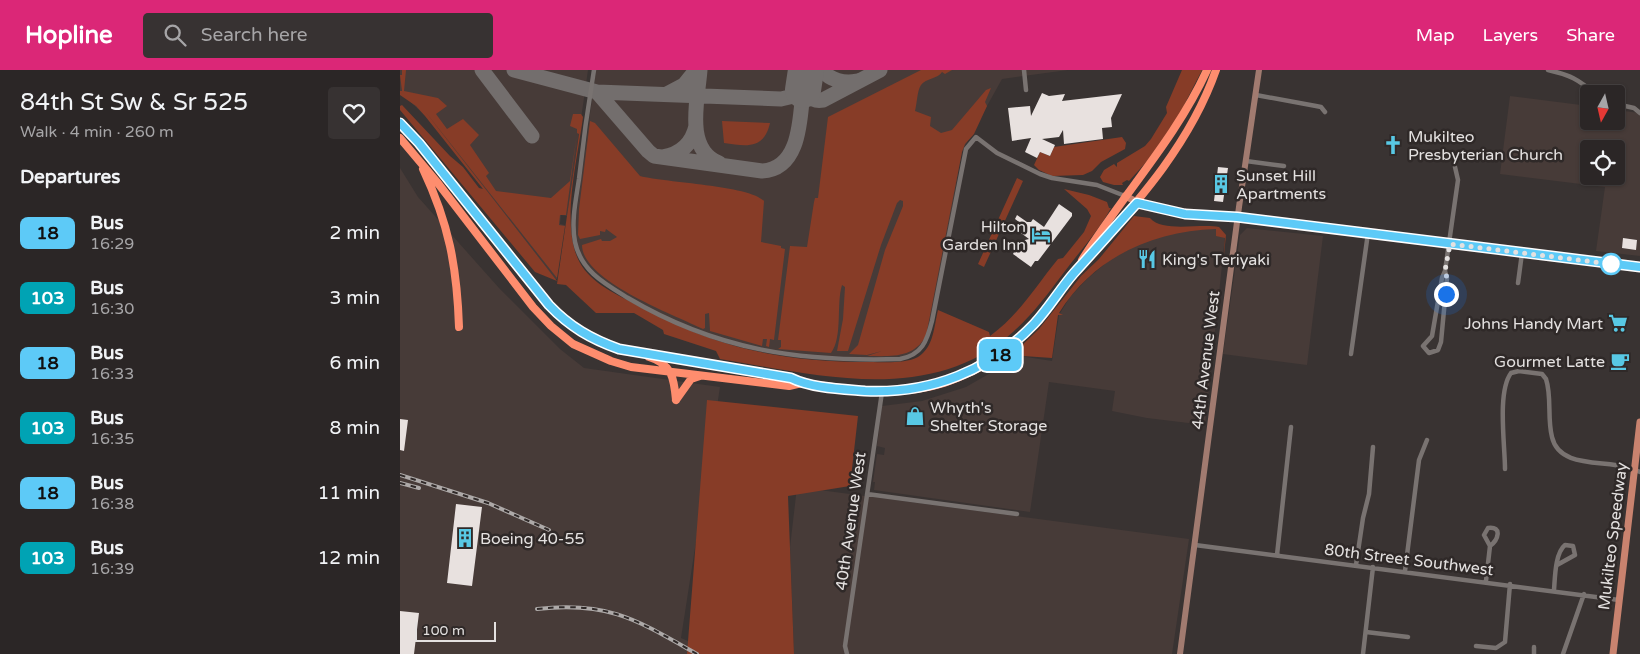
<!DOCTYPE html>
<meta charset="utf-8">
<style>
body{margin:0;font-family:"Varela Round",sans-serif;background:#373232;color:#f1f3f6;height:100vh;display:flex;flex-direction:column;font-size:19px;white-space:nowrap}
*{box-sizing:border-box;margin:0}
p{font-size:16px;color:#a6a5a7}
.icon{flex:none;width:28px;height:28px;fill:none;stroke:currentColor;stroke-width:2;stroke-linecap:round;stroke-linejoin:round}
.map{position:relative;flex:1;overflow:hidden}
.sheet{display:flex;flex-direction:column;background:#2b2626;width:400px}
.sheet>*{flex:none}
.badge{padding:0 10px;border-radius:8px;font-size:18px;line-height:32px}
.needle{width:32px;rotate:188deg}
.buttons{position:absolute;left:1180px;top:15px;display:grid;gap:10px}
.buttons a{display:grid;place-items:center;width:45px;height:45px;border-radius:5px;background:#2b2626;box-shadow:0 1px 4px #0004,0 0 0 1px #474343;font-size:25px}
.scale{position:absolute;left:15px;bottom:12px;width:81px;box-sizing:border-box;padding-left:5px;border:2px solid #e4e1e0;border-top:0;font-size:14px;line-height:18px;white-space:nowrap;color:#e4e1e0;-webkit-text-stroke:4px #2f2928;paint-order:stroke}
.you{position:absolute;width:25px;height:25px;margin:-12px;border:4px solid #fff;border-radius:50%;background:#1a73e8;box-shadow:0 0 0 8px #1a73e833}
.map>.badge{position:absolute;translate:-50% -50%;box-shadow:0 0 0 2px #fff}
h2{padding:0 20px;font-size:19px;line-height:45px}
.round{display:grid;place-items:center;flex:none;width:52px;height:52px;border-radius:5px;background:#373232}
.overview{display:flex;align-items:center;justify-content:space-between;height:85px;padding:0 20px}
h1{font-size:24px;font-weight:600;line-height:38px}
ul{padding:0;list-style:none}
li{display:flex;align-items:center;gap:15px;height:65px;padding:0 20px}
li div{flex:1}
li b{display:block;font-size:19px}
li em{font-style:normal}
li .badge{min-width:55px;font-weight:700;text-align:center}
header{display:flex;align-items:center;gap:30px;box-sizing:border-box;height:70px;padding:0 25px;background:#db2777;color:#fff}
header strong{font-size:24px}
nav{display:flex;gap:28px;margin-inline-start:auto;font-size:18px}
.search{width:350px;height:45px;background:#373232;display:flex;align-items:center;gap:12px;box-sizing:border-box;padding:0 18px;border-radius:5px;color:#a6a5a7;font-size:19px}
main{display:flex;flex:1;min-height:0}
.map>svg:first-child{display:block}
</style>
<header>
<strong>Hopline</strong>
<div class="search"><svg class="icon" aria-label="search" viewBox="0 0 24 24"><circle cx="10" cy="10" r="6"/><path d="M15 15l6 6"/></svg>Search here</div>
<nav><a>Map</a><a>Layers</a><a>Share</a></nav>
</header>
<main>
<section class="sheet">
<div class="overview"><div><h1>84th St Sw &amp; Sr 525</h1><p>Walk · 4 min · 260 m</p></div><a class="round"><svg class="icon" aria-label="heart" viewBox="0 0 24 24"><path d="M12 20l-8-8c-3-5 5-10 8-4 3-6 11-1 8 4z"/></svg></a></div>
<h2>Departures</h2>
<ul>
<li><span class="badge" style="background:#5dcaf7;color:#111">18</span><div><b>Bus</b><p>16:29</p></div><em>2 min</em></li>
<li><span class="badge" style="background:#00a3b4;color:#fff">103</span><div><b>Bus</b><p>16:30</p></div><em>3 min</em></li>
<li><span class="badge" style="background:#5dcaf7;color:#111">18</span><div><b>Bus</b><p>16:33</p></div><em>6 min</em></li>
<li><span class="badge" style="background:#00a3b4;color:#fff">103</span><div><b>Bus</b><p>16:35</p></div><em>8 min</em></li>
<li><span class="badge" style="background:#5dcaf7;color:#111">18</span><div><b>Bus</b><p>16:38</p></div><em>11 min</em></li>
<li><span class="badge" style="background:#00a3b4;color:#fff">103</span><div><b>Bus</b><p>16:39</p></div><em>12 min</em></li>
</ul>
</section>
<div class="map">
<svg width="1240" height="584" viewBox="0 0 1240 584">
<rect width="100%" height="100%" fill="#393332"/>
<path fill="#473b38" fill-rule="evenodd" d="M0,0H188L167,146L161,145L160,154L165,155L157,209H155L36,56L0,22Z
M196,0H668L602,9L562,81L536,232L526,272L508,287L437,290L338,275L269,250L206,215L187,198L175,173L176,147Z
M1110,26L1189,36V51H1216V40L1240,43V186L1196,181L1205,117L1100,104ZM1189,79H1216V106H1189Z
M0,98L18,127L99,218L160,279L184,298L320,317L281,568L318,584H0Z
M847,158L923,166L907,295L823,284L840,165Z
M792,159H816L825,167L805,355L747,348L712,341L715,321L649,312L630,442L474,420L475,412H473L477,384L484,385L485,378L477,376L482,336L522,331L566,317L620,286L652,291L659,245L670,227L688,208L712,188L739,174L765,164Z
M397,417L789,469L772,584H394L390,477Z"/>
<path fill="#873c27" d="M2,0H6L4,21L38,28L47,36L36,44L47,59L63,49L79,65L70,75L89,103L86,106L96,121L151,128L170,111L177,64L166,145H160L159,155L165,156L157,208L24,40L157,211L135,202L0,40V36L2,35L50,86L63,97L79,118L83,119L25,46L16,36L0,25V21H2L0,5H2Z
M521,0H552L545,4L542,2C538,9 526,8 521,15C517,21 517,34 515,41L531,47L530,56L541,63L552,60L586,20L591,18L585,32L587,36L574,64L565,74L562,82L526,266C513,289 490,286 467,286L482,281L467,285L449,284L458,275L485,180L503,136V131L500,130L497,133L481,175L448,281H437L443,249L445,217L442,215C436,234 443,267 431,283L378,279L381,277V270H378L390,176L407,177L414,132L415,128H418L428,47Z
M782,0H802L778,47L749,89L729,111L727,110L722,113L723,115H714L703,112L700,107L704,100L714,94L717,97V93L745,76L751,69L767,43L766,37Z
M173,44H181L183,47C178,87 161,152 178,189C187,210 213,223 233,233C314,277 377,292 469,292C483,292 505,294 518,287C534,277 534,256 538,240L589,262L590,266C620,244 635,217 658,189L663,188L684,162L691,146L687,139L664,119L689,125L707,132L709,138H711C698,162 678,183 662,205C647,225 632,245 613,262C531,336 417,305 320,289L316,281L264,264L263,260L234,243H196L166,215L157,214L179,64L177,63V59L170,56Z
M190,51L195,53L240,106C267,113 348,115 364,131L361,172L381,176V178L385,179L374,270L370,269L369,277L366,276L367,269H363L362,276L310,261L309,243L305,244V258L303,259C275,245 182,211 182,175L201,169L202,171H210L217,167L206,159L205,162L200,161V165L180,169L178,165L179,139Z
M322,51L370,53C364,80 346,76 324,73Z
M722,67L726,73L725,79L701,92L692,101L683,105L652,106L639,100L634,95L640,82L650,86L654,77Z
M617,108L623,111L584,197L578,194Z
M734,146L750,148C763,163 801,153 819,157L826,165L823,194L825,168L816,166V159C753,161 694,187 659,243L663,245H658L652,288L623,286L616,281L639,259L681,206L699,189Z
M307,330L458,346L450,416L388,426L394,584H287Z"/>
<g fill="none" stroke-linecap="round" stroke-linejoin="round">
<path stroke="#736e6d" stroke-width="15" d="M82,0L132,66
M114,0L197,22L381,29L398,25L403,20
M300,0C298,29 284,79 319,93
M422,0C430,10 444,14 457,11
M403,20C410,26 412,32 423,30L480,0
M197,22L248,81L254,86L362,101C401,99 400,47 403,20
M267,24L284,15L296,0
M263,87C281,84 292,74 296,56"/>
<path stroke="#736e6d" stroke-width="36" d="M403,20L406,0"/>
</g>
<path fill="#e8e1df" d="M642,23L649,26L665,24L662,31L722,24L711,48L712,57L702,58L703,69L664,74L663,60L659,67L642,69L655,75L650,86L640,82L637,88L625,82L631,68L612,71L608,38L630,36L631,46Z
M818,97L828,98L823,132L814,131Z
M659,134L672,143V146L638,191H635L631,197L613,184L614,182L611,180L617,172L629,169L621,163L623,155L615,149L617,145L627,152H631L633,149L644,157Z
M1223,168L1237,170L1236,180L1222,178Z
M0,349L8,350L4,381L0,380Z
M56,434L82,437L72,516L47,513Z
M0,541L19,543L14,584H0Z"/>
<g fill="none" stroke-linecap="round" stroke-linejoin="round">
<path stroke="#797371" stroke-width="4.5" d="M194,0C188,36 183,72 179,109C176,129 171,152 175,172C181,201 205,214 228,228C316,280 399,292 500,289C522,285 527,271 532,251L566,79L576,67L597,83L640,104L652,108L697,115L725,126
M624,0L626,20
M1148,0C1170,5 1178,9 1195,24
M856,25L916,36L921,37L925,42
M1216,34L1234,38L1240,43
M846,91L884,96
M1045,201L1042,208L1032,266L1023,276L1029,283L1038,280L1041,272L1047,208L1045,201L1058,110L1055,97
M1118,213L1122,183
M951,284L968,163
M1105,399C1105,375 1097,322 1111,303L1119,301L1142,304L1146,309C1152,327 1147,348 1152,367C1159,398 1202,390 1226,397C1230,398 1235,400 1240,402
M467,424L617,444
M795,475L1219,530
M877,485L891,357
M956,495L963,448L969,424L973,377
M1005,501L1019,390L1027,370
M1086,511L1090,476L1084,465L1088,458C1103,456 1098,470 1090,476
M1154,520C1155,508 1155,483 1165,475L1173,476L1175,485L1157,495
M966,562L1008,567
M1076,576L1096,578L1105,572L1110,514
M1134,577V584
M447,584L445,576L482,322
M963,584L973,497
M1163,584L1184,524"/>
<path stroke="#a17b70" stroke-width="6" d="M780,584L839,137L859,0"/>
<path stroke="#c9836f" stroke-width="7" d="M725,126C759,145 799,145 837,147L1240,197
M1213,584L1240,352"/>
<path stroke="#fe8d6e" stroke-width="8" d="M0,53L19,73L149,235C170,257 191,269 219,279L391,308L402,313
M0,68L37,112L133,237L151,256L173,274L211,291L231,297L389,316L402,313C449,319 497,328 544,313C570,304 596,290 616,272C639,252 654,226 675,203C729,141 788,80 816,0
M23,99C49,154 57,197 59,257
M682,190C722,125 775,70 807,0
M249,287C272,294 274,308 276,330
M276,330L291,309L300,306"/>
<g stroke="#ada9a8" stroke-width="4">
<path id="rail" d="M0,405L88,433L149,460
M0,413L19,418
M137,539C209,531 237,550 297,584"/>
</g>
<use href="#rail" stroke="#2f2928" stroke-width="2" stroke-dasharray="5.5" stroke-linecap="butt"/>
</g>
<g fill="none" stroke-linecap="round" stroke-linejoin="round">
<g stroke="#fff" stroke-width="11">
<path id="line" d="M0,53L19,73L149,235C170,257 191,269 219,279L391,308C411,318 441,319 465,321C531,324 589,301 634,254C649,238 660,219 674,203C695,180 716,156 737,133L785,144L837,147L1240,197"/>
</g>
<use href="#line" stroke="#5dcaf7" stroke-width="8"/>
<path stroke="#e4e1e0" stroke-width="5" stroke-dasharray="0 9" d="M1046,224L1047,208L1045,201L1050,174L1211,194"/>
</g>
<defs>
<g id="church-bare" transform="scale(1.5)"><path d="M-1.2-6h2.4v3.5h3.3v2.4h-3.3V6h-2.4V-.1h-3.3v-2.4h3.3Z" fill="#58c8e4" stroke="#2f2928" stroke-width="2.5" paint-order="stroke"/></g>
<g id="building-bare" transform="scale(1.5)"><path d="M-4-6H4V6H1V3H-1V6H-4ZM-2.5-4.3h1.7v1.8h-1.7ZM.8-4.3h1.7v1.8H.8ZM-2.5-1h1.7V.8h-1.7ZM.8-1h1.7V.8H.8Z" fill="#58c8e4" stroke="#2f2928" stroke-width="2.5" paint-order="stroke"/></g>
<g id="hotel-bare" transform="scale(1.5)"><path d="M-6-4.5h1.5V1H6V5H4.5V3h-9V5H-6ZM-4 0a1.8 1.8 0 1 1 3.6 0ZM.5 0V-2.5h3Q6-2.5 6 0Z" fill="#58c8e4" stroke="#2f2928" stroke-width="2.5" paint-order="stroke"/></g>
<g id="restaurant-bare" transform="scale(1.5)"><path d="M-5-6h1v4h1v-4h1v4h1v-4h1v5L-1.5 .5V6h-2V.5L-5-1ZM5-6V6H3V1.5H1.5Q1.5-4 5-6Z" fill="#58c8e4" stroke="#2f2928" stroke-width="2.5" paint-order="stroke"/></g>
<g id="supermarket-bare" transform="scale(1.5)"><path d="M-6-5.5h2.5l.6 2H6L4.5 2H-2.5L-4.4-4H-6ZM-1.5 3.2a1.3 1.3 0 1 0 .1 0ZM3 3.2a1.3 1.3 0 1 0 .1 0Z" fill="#58c8e4" stroke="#2f2928" stroke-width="2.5" paint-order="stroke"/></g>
<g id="cafe-bare" transform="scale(1.5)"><path d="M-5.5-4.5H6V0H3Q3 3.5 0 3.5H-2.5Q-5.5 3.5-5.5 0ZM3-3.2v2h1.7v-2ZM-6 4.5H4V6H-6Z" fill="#58c8e4" stroke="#2f2928" stroke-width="2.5" paint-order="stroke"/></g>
<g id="shop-bare" transform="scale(1.5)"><path d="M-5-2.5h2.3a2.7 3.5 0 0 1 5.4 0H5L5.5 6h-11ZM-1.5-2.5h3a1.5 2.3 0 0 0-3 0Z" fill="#58c8e4" stroke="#2f2928" stroke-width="2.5" paint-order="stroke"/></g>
</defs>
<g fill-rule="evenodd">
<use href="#church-bare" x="993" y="75"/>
<use href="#building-bare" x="821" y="114"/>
<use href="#hotel-bare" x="641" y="165"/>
<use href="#restaurant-bare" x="747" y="189"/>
<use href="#supermarket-bare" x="1218" y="253"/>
<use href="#cafe-bare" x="1220" y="291"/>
<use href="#shop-bare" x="515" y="346"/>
<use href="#building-bare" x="65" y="468"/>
</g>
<circle fill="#fff" stroke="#5dcaf7" stroke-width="2.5" cx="1211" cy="194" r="10"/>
<g text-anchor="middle" stroke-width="5" stroke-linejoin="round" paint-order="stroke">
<g font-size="16" fill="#e4e1e0" stroke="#2f2928" text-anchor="start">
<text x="1008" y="72">Mukilteo<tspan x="1008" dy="18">Presbyterian Church</tspan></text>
<text x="836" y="111">Sunset Hill<tspan x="836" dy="18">Apartments</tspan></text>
<text x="626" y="162" text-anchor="end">Hilton<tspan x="626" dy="18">Garden Inn</tspan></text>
<text x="762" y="195">King's Teriyaki</text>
<text x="1203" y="259" text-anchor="end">Johns Handy Mart</text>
<text x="1205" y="297" text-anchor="end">Gourmet Latte</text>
<text x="530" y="343">Whyth's<tspan x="530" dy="18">Shelter Storage</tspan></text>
<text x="80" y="474">Boeing 40-55</text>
</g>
<g font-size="16" fill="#e4e1e0" stroke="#2f2928">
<text transform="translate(805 290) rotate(-83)" y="6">44th Avenue West</text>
<text transform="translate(450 451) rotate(-82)" y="6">40th Avenue West</text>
<text transform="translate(1212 466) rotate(-83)" y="6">Mukilteo Speedway</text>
<text transform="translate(1009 489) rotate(7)" y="6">80th Street Southwest</text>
</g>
</g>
</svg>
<div class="buttons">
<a><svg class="needle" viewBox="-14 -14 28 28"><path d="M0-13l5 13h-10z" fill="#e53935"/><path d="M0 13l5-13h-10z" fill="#a6a5a7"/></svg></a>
<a><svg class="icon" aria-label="locate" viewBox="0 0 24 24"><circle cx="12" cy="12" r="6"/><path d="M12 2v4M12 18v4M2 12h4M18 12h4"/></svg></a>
</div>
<div class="scale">100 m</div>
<div class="you" style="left:1046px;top:224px"></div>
<b class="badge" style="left:600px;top:285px;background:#5dcaf7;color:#111">18</b>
</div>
</main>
